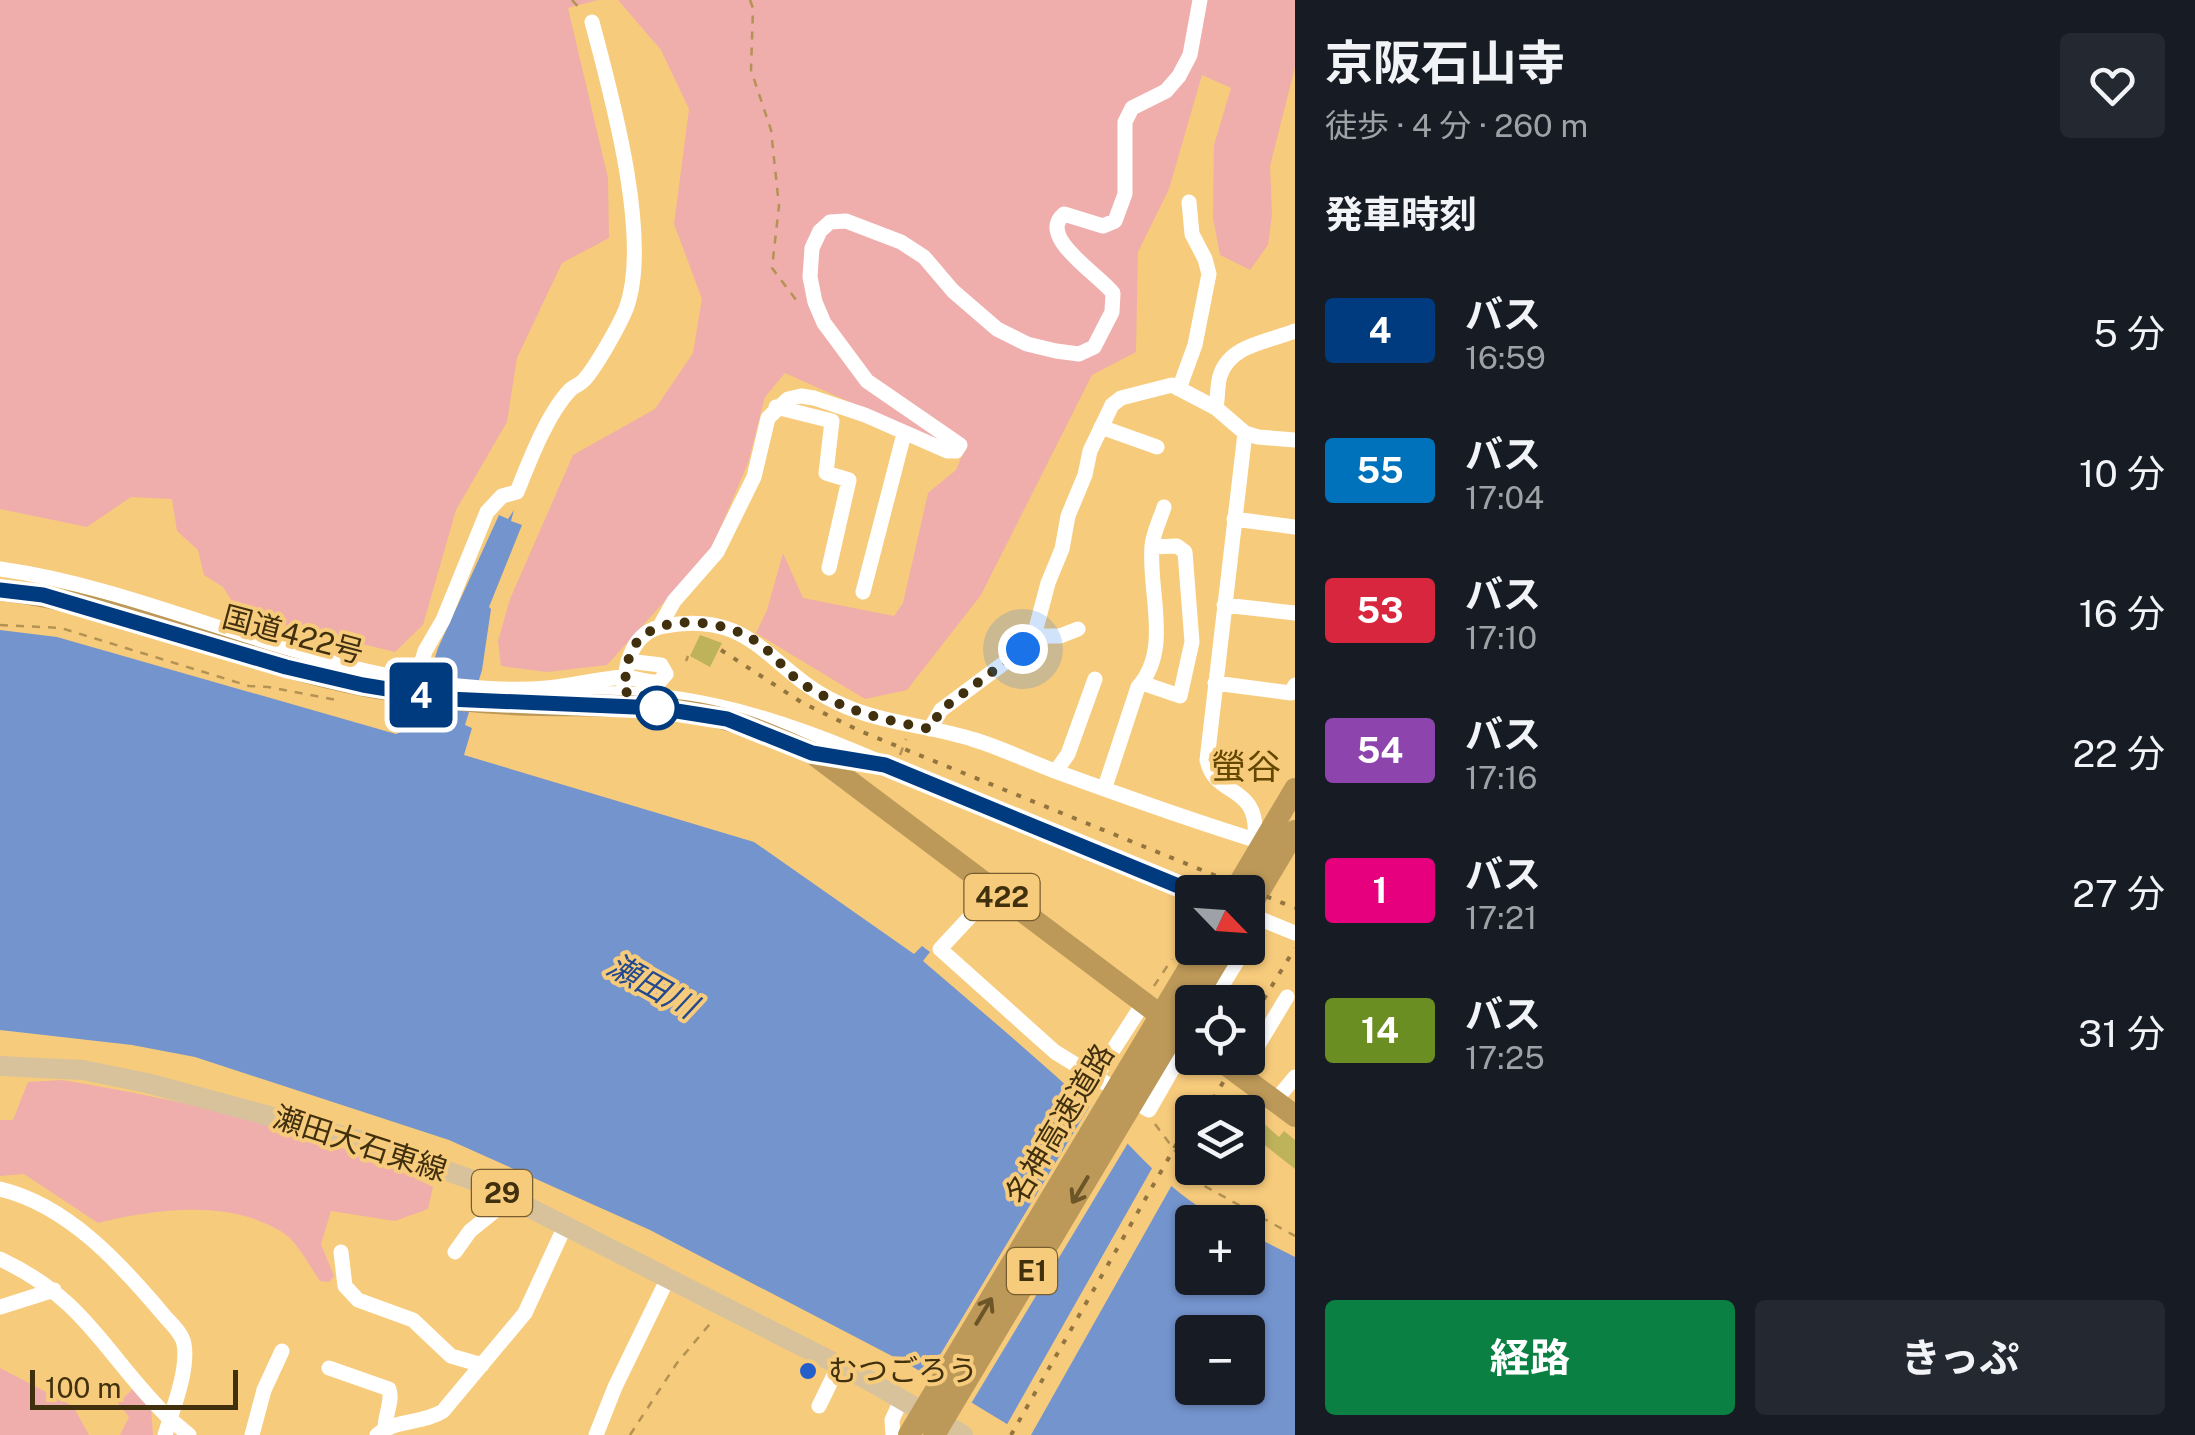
<!DOCTYPE html>
<html lang="ja">
<meta charset="utf-8">
<style>
body{margin:0;font-family:"Public Sans","Noto Sans JP",sans-serif;background:#242831;color:#f1f3f6;height:100vh;display:flex;flex-direction:column;font-size:38px;white-space:nowrap}
*{box-sizing:border-box;margin:0}
p{font-size:32px;color:#9ea1a6}
.icon{flex:none;width:55px;height:55px;fill:none;stroke:currentColor;stroke-width:2;stroke-linecap:round;stroke-linejoin:round}
.map{position:relative;flex:1;overflow:hidden}
.drawer{display:flex;flex-direction:column;background:#171b24;width:900px}
.drawer>*{flex:none}
.badge{padding:0 20px;border-radius:8px;font-size:35px;line-height:65px}
.needle{width:65px;rotate:115deg}
.controls{position:absolute;left:1175px;top:875px;display:grid;gap:20px}
.controls a{display:grid;place-items:center;width:90px;height:90px;border-radius:10px;background:#171b24;box-shadow:0 2px 8px #0004;font-size:50px}
.scale{position:absolute;left:30px;bottom:25px;width:208px;box-sizing:border-box;padding-left:10px;border:5px solid #41300e;border-top:0;font-size:28px;line-height:35px;white-space:nowrap;color:#41300e;-webkit-text-stroke:8px #f7cb7c;paint-order:stroke}
.you{position:absolute;width:50px;height:50px;margin:-25px;border:8px solid #fff;border-radius:50%;background:#1a73e8;box-shadow:0 0 0 15px #1a73e833}
.map>.badge{position:absolute;translate:-50% -50%;box-shadow:0 0 0 5px #fff}
h2{padding:0 30px;font-size:38px;line-height:90px}
.round{display:grid;place-items:center;flex:none;width:105px;height:105px;border-radius:10px;background:#242831}
.overview{display:flex;align-items:center;justify-content:space-between;height:170px;padding:0 30px}
h1{font-size:48px;font-weight:700;line-height:75px}
.cta{display:flex;gap:20px;margin-top:auto;padding:20px 30px}
.cta a{flex:1;height:115px;border-radius:10px;background:#0b8043;color:#fff;font-size:40px;font-weight:700;line-height:115px;text-align:center}
.cta a+a{background:#242831;color:#f1f3f6}
ul{padding:0;list-style:none}
li{display:flex;align-items:center;gap:30px;height:140px;padding:0 30px}
li div{flex:1}
li b{display:block;font-size:38px}
li em{font-style:normal}
li .badge{min-width:110px;font-weight:700;text-align:center}
main{display:flex;flex:1;min-height:0}
.map>svg:first-child{display:block}
</style>
<main>
<div class="map">
<svg width="1295" height="1435" viewBox="0 0 1295 1435">
<rect width="100%" height="100%" fill="#f7cb7c"/>
<path fill="#efaeab" d="M0,0H598L568,8L608,178L609,238L562,263L517,358L507,422L456,510L423,625L395,652L240,614L223,587L204,575L198,550L177,531L172,499L131,497L87,527L0,509Z
M618,0H1295V67L1270,166L1272,215L1268,245L1250,270L1220,255L1213,218L1214,145L1231,88L1202,75L1169,189L1138,252L1136,352L1092,375L981,595L907,690L865,699L756,633L767,610L783,553L803,598L894,616L903,603L928,493L956,470L963,453L785,373L765,397L748,463L711,550L607,665L547,672L501,666L498,641L510,599L573,455L655,409L693,353L702,299L674,224L689,109L661,50Z
M62,1080C183,1100 324,1131 433,1187L428,1209L395,1221L331,1211L321,1244L334,1276L329,1282L320,1281C310,1267 297,1241 282,1232C229,1199 156,1209 98,1223L24,1174L0,1176V1120H13L28,1082Z
M0,1368L73,1406L89,1435H0Z
M134,1388L151,1408L153,1435H120L129,1417L118,1403Z"/>
<path fill="#7494ce" fill-rule="evenodd" d="M514,510L511,521L522,525L489,607L491,609L482,670L465,725L472,728L464,755L754,842L914,954L922,946L930,952L923,961C982,1012 1041,1061 1097,1114C1141,1154 1171,1196 1226,1222H1192V1278H1248V1233L1295,1257V1435H1025L913,1367L650,1230L449,1140L195,1057L132,1045L0,1030V630L57,637L396,734L403,731L408,721L414,723L438,648L499,515L508,519ZM1192,1332H1248V1388H1192Z"/>
<path fill="#f7cb7c" d="M1092,1102L1131,1138L969,1407L925,1380Z
M1155,1163L1173,1183L1031,1435H1016L1005,1428Z"/>
<path fill="#beb25b" d="M700,635L722,643L710,667L690,656Z
M1254,1115L1279,1137L1284,1131L1295,1140V1169L1261,1142L1248,1158V1122Z"/>
<g fill="none" stroke-linecap="round" stroke-linejoin="round">
<path stroke="#b49254" stroke-width="2.5" stroke-dasharray="8 8" stroke-linecap="butt" d="M572,0L581,10
M750,0L753,8L751,70L771,130L779,206L772,268L800,305
M0,625L61,628L249,686L268,687L337,700
M686,661L688,656
M900,755L906,739
M1184,939L1192,923
M1154,986L1172,959
M1155,1124L1199,1183L1295,1236
M630,1435L677,1363L714,1319"/>
<path stroke="#fff" stroke-width="15" d="M1179,389L1195,345L1209,274L1205,259L1192,234L1189,202
M776,407L832,421L826,473L849,480L829,568
M1101,427L1157,447
M1245,433L1258,437L1295,440
M1234,519L1295,527
M0,569C143,589 275,659 418,681C460,687 505,692 547,688C572,686 597,679 622,677C635,677 646,683 659,682L666,674L661,665L628,661
M863,592L904,434
M1224,605L1295,613
M660,626L674,601L717,552L754,477L768,418L788,399L801,396L814,398L865,415L947,451H956L960,445L867,381L824,323L815,302L810,277L812,248L820,231L830,222L846,221L901,242L924,257L953,291L997,329L1027,344L1056,351L1079,354L1094,347L1112,312L1113,293C1097,273 1037,237 1064,214L1103,226L1115,221L1125,194V122L1132,108L1166,91L1179,76L1190,55L1200,0
M1034,636H1060L1078,629
M1142,683L1180,696L1192,642L1185,552L1177,546L1152,547
M1215,683L1291,693L1295,685
M412,694L425,651L443,620L487,512L502,496L517,492C529,462 547,414 570,390C574,386 579,385 583,381C595,369 619,326 626,309C652,240 611,93 592,22
M562,696C716,679 852,750 989,810C1056,839 1125,865 1193,892
M621,706C626,675 625,633 664,626C754,609 768,670 836,702C880,724 929,725 975,740C1001,748 1026,760 1052,770C1123,796 1195,822 1268,844
M930,729L941,710L1023,649L1034,636L1048,583L1062,549L1068,516L1085,475L1090,451L1112,405L1121,398L1172,385L1216,408
M815,753L867,762
M1056,771L1068,754L1095,679
M1105,787L1138,687C1172,649 1148,592 1152,546C1153,533 1160,520 1164,507
M1255,840C1260,782 1215,799 1207,760L1245,433L1216,408C1218,398 1217,385 1220,376C1230,344 1269,342 1295,331
M994,891L940,949L1055,1052L1149,1110L1192,1035
M1248,914L1295,933
M1212,1002L1245,948
M1240,1075L1287,997
M1095,1078L1144,1002
M1275,1101L1295,1077
M0,1189C67,1205 119,1262 162,1313C169,1322 182,1332 184,1344C188,1366 177,1398 170,1419L189,1435
M341,1252L345,1286L358,1300L413,1320L451,1356L482,1365
M455,1252L470,1231L496,1210L504,1195
M0,1259C88,1300 106,1357 170,1419L165,1435
M0,1307L54,1290
M329,1368L389,1389C393,1401 385,1414 385,1428
M819,1406L839,1365
M252,1435L264,1390L282,1351
M377,1435C395,1419 423,1424 443,1411L525,1313L565,1226
M596,1435L615,1387L668,1278
M893,1435L892,1420L902,1398"/>
<path stroke="#d7c29b" stroke-width="20" d="M0,1066L83,1070L147,1083L362,1141L481,1183L868,1380L963,1435"/>
<path stroke="#bd9959" stroke-width="22" d="M0,590C123,603 243,663 366,686C423,697 481,704 539,705C592,706 645,704 698,713C738,720 775,737 812,753L1192,1039
M1234,892L1295,789
M1248,910L1295,831
M1217,1058L1295,1116
M909,1435L1201,948
M934,1435L1225,948"/>
<path stroke="#93753f" stroke-width="4" stroke-dasharray="5 10" stroke-linecap="butt" d="M721,650L801,702L860,731L1295,908
M1248,1025L1295,948
M1205,1112L1238,1058
M1011,1435L1192,1117"/>
</g>
<defs><path id="oneway-shaft" d="M-6 0H5M1.5-3L5.5 0L1.5 3" fill="none" stroke-width="1.6" stroke-linecap="round" stroke-linejoin="round" transform="scale(2.5)"/></defs>
<g stroke="#6c5528">
<use href="#oneway-shaft" transform="translate(1080 1190) rotate(121)"/>
<use href="#oneway-shaft" transform="translate(984 1311) rotate(-59)"/>
</g>
<g fill="none" stroke-linecap="round" stroke-linejoin="round">
<g stroke="#fff" stroke-width="22">
<path id="line" d="M0,590L43,595L286,667L363,685L448,699L658,708L727,719L812,753L885,765L1193,892"/>
</g>
<use href="#line" stroke="#003b80" stroke-width="15"/>
<path stroke="#41300e" stroke-width="10" stroke-dasharray="0 18" d="M657,708L642,694L624,692C626,675 626,654 638,641C664,612 724,621 754,640C772,651 783,669 800,682C810,689 822,695 833,701C864,716 896,722 930,729L941,710L1023,649"/>
</g>
<circle fill="#fff" stroke="#003b80" stroke-width="5" cx="657" cy="708" r="20"/>
<circle fill="#245ecb" stroke="#f7cb7c" stroke-width="4" cx="808" cy="1371" r="10"/>
<g text-anchor="middle" stroke-width="8" stroke-linejoin="round" paint-order="stroke">
<g fill="#f7cb7c" stroke="#785e2f" stroke-width="2.5">
<rect x="964.5" y="874" width="75" height="46" rx="8"/>
<rect x="472" y="1170" width="60" height="46" rx="8"/>
<rect x="1007" y="1248" width="50" height="46" rx="8"/>
</g>
<g font-size="28" font-weight="bold" fill="#41300e">
<text x="1002" y="907">422</text>
<text x="502" y="1203">29</text>
<text x="1032" y="1281">E1</text>
</g>
<g font-size="30" fill="#41300e" stroke="#f7cb7c">
<text transform="translate(293 635) rotate(15)" y="10">国道422号</text>
<text transform="translate(1060 1124) rotate(-59)" y="10">名神高速道路</text>
<text transform="translate(360 1144) rotate(18)" y="10">瀬田大石東線</text>
</g>
<g font-size="30" fill="#41300e" stroke="#f7cb7c" text-anchor="start">
<text x="828" y="1381">むつごろう</text>
</g>
<g font-size="32" font-style="italic" fill="#23498e" stroke="#f7cb7c">
<text transform="translate(652 986) rotate(29)" y="11">瀬田川</text>
</g>
<g font-size="35" fill="#654800" stroke="#f7cb7c">
<text x="1246" y="779">螢谷</text>
</g>
</g>
</svg>
<div class="controls">
<a><svg class="needle" viewBox="-14 -14 28 28"><path d="M0-13l5 13h-10z" fill="#e53935"/><path d="M0 13l5-13h-10z" fill="#9ea1a6"/></svg></a>
<a><svg class="icon" aria-label="locate" viewBox="0 0 24 24"><circle cx="12" cy="12" r="6"/><path d="M12 2v4M12 18v4M2 12h4M18 12h4"/></svg></a>
<a><svg class="icon" aria-label="layers" viewBox="0 0 24 24"><path d="M12 4l9 5-9 5-9-5zM3 14l9 5 9-5"/></svg></a>
<a>+</a>
<a>−</a>
</div>
<div class="scale">100 m</div>
<div class="you" style="left:1023px;top:649px"></div>
<b class="badge" style="left:421px;top:695px;background:#003b80;color:#fff">4</b>
</div>
<section class="drawer">
<div class="overview"><div><h1>京阪石山寺</h1><p>徒歩 · 4 分 · 260 m</p></div><a class="round"><svg class="icon" aria-label="heart" viewBox="0 0 24 24"><path d="M12 20l-8-8c-3-5 5-10 8-4 3-6 11-1 8 4z"/></svg></a></div>
<h2>発車時刻</h2>
<ul>
<li><span class="badge" style="background:#003b80;color:#fff">4</span><div><b>バス</b><p>16:59</p></div><em>5 分</em></li>
<li><span class="badge" style="background:#0072bc;color:#fff">55</span><div><b>バス</b><p>17:04</p></div><em>10 分</em></li>
<li><span class="badge" style="background:#d7263d;color:#fff">53</span><div><b>バス</b><p>17:10</p></div><em>16 分</em></li>
<li><span class="badge" style="background:#8e44ad;color:#fff">54</span><div><b>バス</b><p>17:16</p></div><em>22 分</em></li>
<li><span class="badge" style="background:#e6007e;color:#fff">1</span><div><b>バス</b><p>17:21</p></div><em>27 分</em></li>
<li><span class="badge" style="background:#6b8e23;color:#fff">14</span><div><b>バス</b><p>17:25</p></div><em>31 分</em></li>
</ul>
<div class="cta"><a>経路</a><a>きっぷ</a></div>
</section>
</main>
